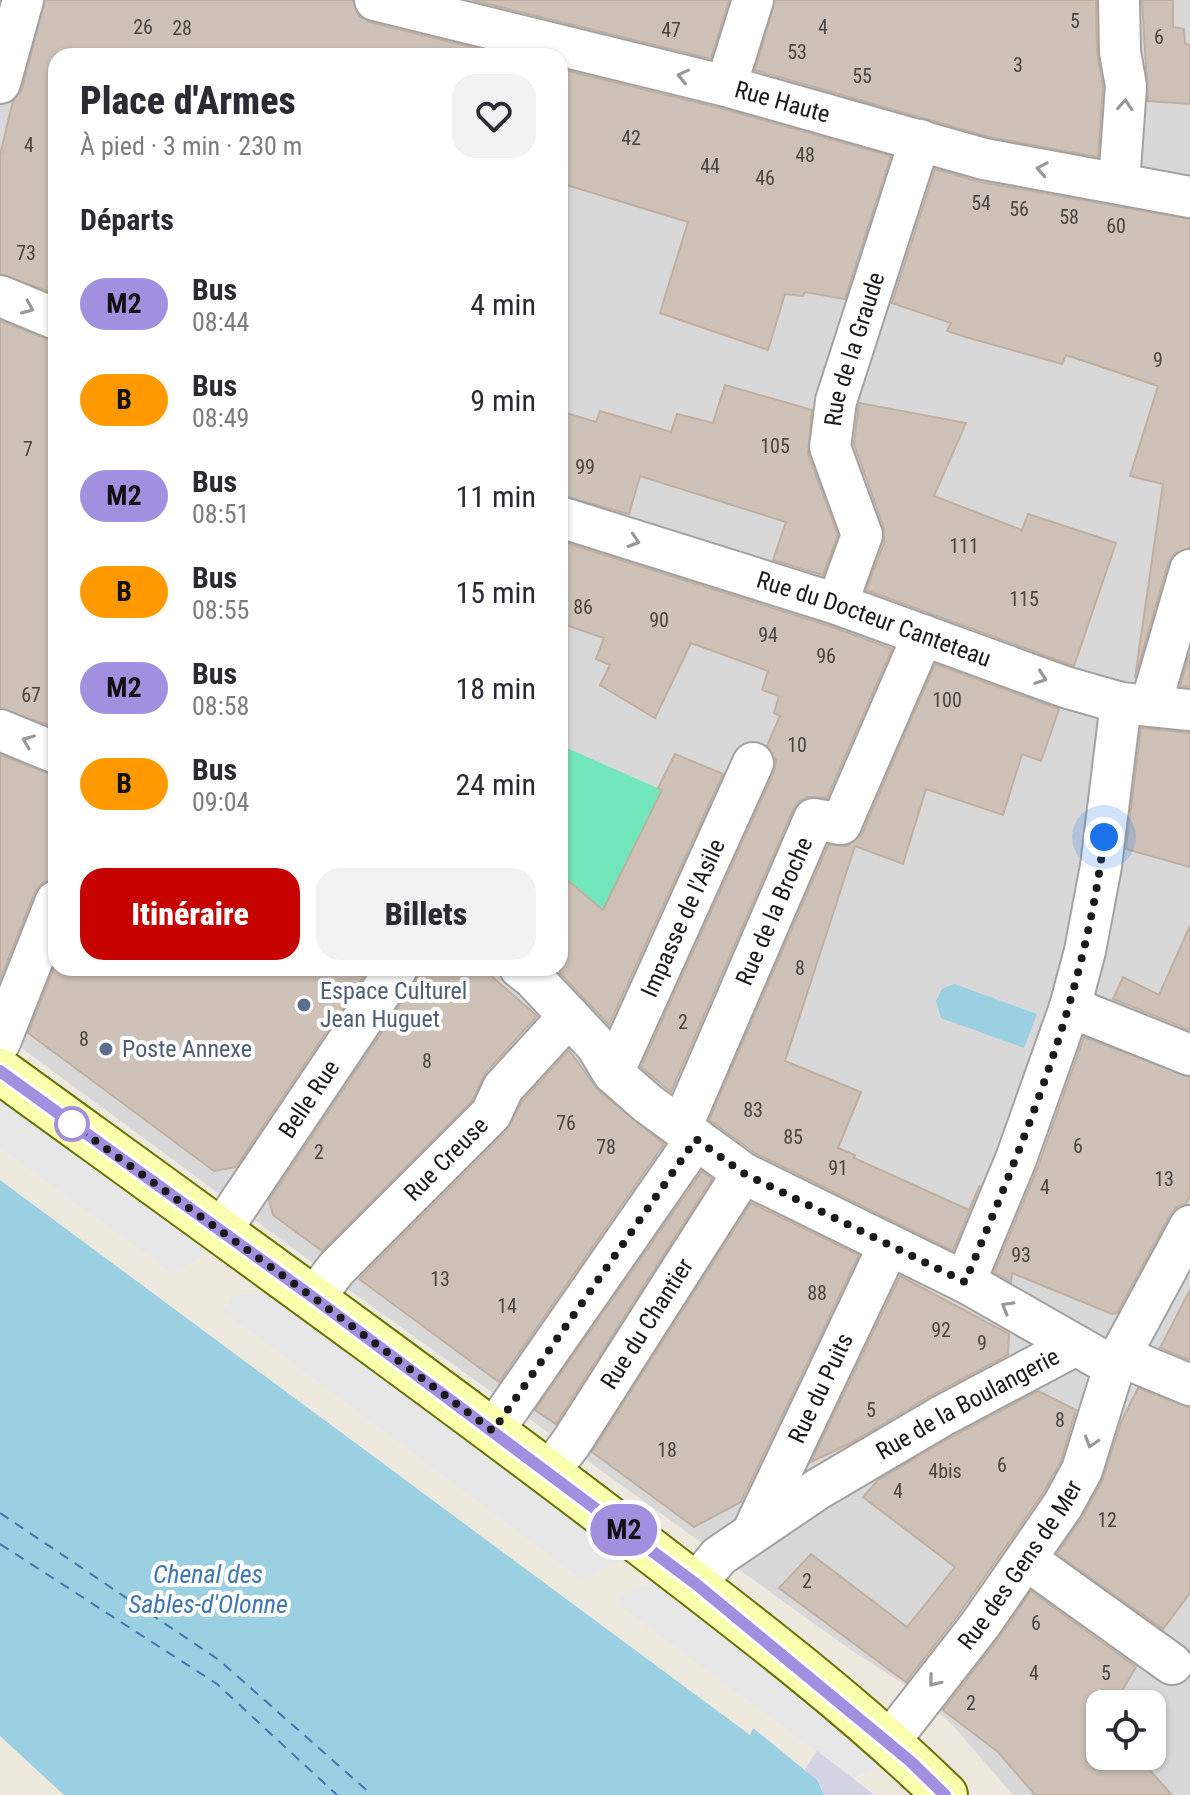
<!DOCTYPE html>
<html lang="fr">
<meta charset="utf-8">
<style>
body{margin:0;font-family:"Roboto Condensed",sans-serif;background:#f2f2f3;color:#2b2b33;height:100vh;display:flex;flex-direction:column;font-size:30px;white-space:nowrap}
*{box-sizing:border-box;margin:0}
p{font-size:26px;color:#7c7c81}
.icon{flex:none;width:44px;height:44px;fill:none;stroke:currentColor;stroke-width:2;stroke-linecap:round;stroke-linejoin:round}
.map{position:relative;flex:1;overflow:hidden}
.drawer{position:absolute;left:48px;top:48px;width:520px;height:928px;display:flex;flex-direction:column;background:#fff;border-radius:24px;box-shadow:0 2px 6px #0004}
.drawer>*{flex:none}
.badge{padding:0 16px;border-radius:26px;font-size:28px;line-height:52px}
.controls{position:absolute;left:1086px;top:1690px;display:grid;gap:16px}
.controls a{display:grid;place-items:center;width:80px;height:80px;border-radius:16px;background:#fff;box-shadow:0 2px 6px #0004;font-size:40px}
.you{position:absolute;width:40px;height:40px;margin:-20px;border:6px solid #fff;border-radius:50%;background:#1a73e8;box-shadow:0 0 0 12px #1a73e833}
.map>.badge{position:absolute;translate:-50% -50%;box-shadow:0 0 0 4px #fff}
h2{padding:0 32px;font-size:30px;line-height:72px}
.round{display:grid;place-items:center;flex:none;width:84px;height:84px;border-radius:24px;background:#f2f2f3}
.summary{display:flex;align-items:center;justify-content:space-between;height:136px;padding:0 32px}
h1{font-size:38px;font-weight:800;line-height:60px}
.action{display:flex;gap:16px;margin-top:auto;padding:16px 32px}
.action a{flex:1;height:92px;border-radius:24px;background:#c60300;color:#fff;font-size:32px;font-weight:800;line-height:92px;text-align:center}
.action a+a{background:#f2f2f3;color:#2b2b33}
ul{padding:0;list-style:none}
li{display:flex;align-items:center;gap:24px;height:96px;padding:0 32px}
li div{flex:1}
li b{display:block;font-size:30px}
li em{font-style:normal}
li .badge{min-width:88px;font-weight:700;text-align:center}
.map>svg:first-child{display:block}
</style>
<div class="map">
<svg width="1190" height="1795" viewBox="0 0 1190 1795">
<rect width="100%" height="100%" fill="#eee9df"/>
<path fill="#d9d8d8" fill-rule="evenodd" d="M0,0H1190V1795H1013L954,1727L916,1692L851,1650L348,1289L0,1032ZM56,56H560V968H56ZM1100,1704H1152V1756H1100Z"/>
<path fill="#74e6bc" d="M560,745L662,790L603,910L560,874Z"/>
<path fill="#e7e7e7" d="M0,1071L220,1232L197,1260L172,1273L0,1148Z
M274,1271L636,1540L620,1560L581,1579L223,1311L232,1296L259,1294Z
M668,1563L884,1765L852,1778L620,1606L619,1596L651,1584Z"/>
<path fill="#d4d3e4" d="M817,1751L872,1793L874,1795H824L821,1787L805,1769Z"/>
<path fill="#9ad0e1" d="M954,984L1037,1014L1024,1048L941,1018L936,1001L942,989Z
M0,1180L750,1735L753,1728L817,1780L824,1795H64L0,1736Z"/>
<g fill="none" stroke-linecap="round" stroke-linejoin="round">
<path stroke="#3f77b3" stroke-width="2" stroke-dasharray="10 8" stroke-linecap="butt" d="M0,1513L219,1660L372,1795
M0,1544L217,1684L337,1795"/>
</g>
<path fill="#cec2b8" stroke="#c1afa0" stroke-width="2" d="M45,0H353L359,16L370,22L507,56H56V294L0,274V155L13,101L22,89Z
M472,0H729L711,59Z
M775,0H1096L1097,52L1103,87L1098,157L989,137L755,70Z
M1142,0H1173V27L1184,29L1185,44L1190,45V104L1148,101Z
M560,69L720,108L891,156L845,299L805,292L803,296L785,294L768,350L660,313L688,222L560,183Z
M935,169L980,182L1190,219V548L1175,553L1168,564L1135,678L1163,484L1130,476L1158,386L1066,355L1062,364L969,338L947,331L951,323L892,303Z
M0,321L56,342V728L0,708Z
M725,385L812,410L808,454L838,535L823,575L773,560L786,522L640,476L629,514L560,495V411L596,422L600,411L671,432L677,414L713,423Z
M859,403L966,423L934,496L1022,530L1028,514L1116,543L1074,666L866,590L884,543V528L854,444Z
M560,541L830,626L892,649L827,798L807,797L798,802L793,810L671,1092L641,1067L774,772L776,760L767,746L780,716L774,713L779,696L762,690L768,671L691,643L655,718L600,685L610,665L596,659L604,638L560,623Z
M1190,652V687L1180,686Z
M935,664L1059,709L1041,761L1022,754L1003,815L926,789L903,864L855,846L785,1061L861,1092L838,1148L855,1155L854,1158L969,1210L980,1185L953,1251L755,1153L709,1120L828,845L848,846L862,834Z
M1141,728L1190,733V867L1126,849Z
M675,754L723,774L609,1025L560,973V874L603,910L662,790L658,788Z
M0,755L56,776V879L42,883L35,892L0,980Z
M1190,926V1030L1113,999L1123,977L1159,995Z
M56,963V968H348L363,977L236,1167L214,1171L28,1033Z
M420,968H482L537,1016L486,1072L472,1101L322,1251L273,1215L269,1200L416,981Z
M1084,1037L1190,1077V1195L1186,1204L1177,1207L1170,1215L1117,1313L1112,1314L1012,1273L1011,1282L994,1272L1038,1167Z
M569,1050L598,1090L664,1144L499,1382L359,1279L507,1130L522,1101Z
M702,1171L712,1179L556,1424L535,1410Z
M751,1203L859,1255L741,1502L694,1527L592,1452Z
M900,1276L1009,1334L1008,1355L930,1396L851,1443L811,1462Z
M1190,1290V1360L1160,1348Z
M1138,1388L1190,1408V1593L1163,1629L1057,1554L1083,1516L1102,1481L1122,1420Z
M1038,1391L1076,1410L1061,1461L1043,1493L961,1611L906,1682L779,1588L811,1554L907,1627L955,1567L863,1497L878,1480L953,1436Z
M1031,1591L1136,1667L1114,1704H1100V1756H1137L1172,1795H1035L998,1752L943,1710L998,1639Z"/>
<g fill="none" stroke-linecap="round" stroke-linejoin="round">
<g stroke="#a2a2a2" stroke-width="44">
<g id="street">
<path id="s1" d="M375,0L726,86L984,159L1190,197"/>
<path d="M0,83L23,0"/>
<path d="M726,86L753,0"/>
<path d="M1119,183L1126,86L1120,52L1119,0"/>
<path d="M0,296L56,319"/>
<path id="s2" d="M560,517L837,604L1065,687L1121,703L1190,710"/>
<path id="s3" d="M837,604L862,535L830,447L836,401L920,140"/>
<path d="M1151,704L1190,570"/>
<path d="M0,730L56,753"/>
<path d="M520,968L533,978L596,1045L613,1073L647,1103L743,1173L965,1282L1114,1367"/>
<path d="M1070,1007L1190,1055"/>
<path d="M0,1042L56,901"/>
<path id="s4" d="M613,1073L753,763"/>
<path id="s5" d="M681,1128L814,819L841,824L923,635"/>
<path id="s6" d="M220,1232L397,968"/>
<path d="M965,1282L1016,1159L1070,1007L1085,951L1101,866L1121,703"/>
<path id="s7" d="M314,1298L336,1269L491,1114L503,1088L569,1016"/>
<path d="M1120,1356L1190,1385"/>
<path d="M493,1431L696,1139"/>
<path id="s8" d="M549,1472L571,1443L743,1173"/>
<path id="s9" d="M753,1531L889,1245"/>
<path d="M1027,1560L1172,1664"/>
<path id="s10" d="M696,1584L719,1556L818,1489L942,1416L1074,1346"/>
<path id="s11" d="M888,1743L980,1625L1063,1505L1082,1470L1114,1367L1190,1226"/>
</g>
</g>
<g stroke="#657400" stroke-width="48">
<path id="secondary" d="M0,1071C212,1225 425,1378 633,1537C738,1618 850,1702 945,1795"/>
</g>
<use href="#street" stroke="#fff" stroke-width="40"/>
<use href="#secondary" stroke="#f9ffac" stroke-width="44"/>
</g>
<defs><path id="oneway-chevron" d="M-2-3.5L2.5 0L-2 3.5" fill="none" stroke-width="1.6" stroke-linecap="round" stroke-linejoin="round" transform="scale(2)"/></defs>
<g stroke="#989898">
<use href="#oneway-chevron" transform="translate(683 76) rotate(-167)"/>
<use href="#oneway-chevron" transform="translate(1125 105) rotate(-86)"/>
<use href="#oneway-chevron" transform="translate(1042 169) rotate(-170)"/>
<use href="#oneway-chevron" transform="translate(28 308) rotate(23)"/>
<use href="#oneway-chevron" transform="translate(634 541) rotate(18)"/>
<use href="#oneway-chevron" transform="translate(1041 678) rotate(20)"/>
<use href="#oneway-chevron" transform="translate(28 741) rotate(-158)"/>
<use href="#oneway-chevron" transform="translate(1007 1307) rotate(-150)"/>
<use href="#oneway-chevron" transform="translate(1091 1442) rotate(107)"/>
<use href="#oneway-chevron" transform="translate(934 1681) rotate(129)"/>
</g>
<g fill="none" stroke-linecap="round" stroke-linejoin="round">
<g stroke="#fff" stroke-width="18">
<path id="line" d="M0,1071L314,1298L696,1584L910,1761L945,1795"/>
</g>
<use href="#line" stroke="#a28fe0" stroke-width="12"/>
<path stroke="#1b1b1b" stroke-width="8" stroke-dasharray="0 14.4" d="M72,1124L314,1298L493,1431L696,1139L743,1173L965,1282C1025,1139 1086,993 1104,837"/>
</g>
<g fill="#5c6f8a" stroke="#fff" stroke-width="3">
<circle cx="304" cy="1005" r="8"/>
<circle cx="106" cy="1049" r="8"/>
</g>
<circle fill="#fff" stroke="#a28fe0" stroke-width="4" cx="72" cy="1124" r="16"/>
<g text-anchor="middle" stroke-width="8" stroke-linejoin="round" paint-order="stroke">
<g font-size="20" fill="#484542">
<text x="1075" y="28">5</text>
<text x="143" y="34">26</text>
<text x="823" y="34">4</text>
<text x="182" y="35">28</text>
<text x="671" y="37">47</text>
<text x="1159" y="44">6</text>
<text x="797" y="59">53</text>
<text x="1018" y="72">3</text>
<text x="862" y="83">55</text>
<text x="631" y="145">42</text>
<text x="29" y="152">4</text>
<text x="805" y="162">48</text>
<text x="710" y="173">44</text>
<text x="765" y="185">46</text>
<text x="981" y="210">54</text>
<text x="1019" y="216">56</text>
<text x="1069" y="224">58</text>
<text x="1116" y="233">60</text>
<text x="26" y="260">73</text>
<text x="1158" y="367">9</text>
<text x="775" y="453">105</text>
<text x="28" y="456">7</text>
<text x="585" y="474">99</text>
<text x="964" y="553">111</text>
<text x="1024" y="606">115</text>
<text x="583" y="614">86</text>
<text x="659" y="627">90</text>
<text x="768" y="642">94</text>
<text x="826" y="663">96</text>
<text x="31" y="702">67</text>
<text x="947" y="707">100</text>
<text x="797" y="752">10</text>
<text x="800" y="975">8</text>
<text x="683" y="1029">2</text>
<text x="84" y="1046">8</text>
<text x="427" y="1068">8</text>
<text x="753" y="1117">83</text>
<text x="566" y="1130">76</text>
<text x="793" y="1144">85</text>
<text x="1078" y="1153">6</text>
<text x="606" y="1154">78</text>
<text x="319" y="1159">2</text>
<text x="838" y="1175">91</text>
<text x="1164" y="1186">13</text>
<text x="1045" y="1194">4</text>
<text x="1021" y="1262">93</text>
<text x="440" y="1286">13</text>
<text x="817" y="1300">88</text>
<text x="507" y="1313">14</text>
<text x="941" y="1337">92</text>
<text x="982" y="1350">9</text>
<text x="871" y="1417">5</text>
<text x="1060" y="1427">8</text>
<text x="667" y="1457">18</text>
<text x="1002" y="1472">6</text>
<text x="945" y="1478">4bis</text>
<text x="898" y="1498">4</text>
<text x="1107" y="1527">12</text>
<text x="807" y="1588">2</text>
<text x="1036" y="1630">6</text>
<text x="1034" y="1680">4</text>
<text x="1106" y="1680">5</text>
<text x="971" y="1710">2</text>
</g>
<g font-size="24" fill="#1b1b1b" stroke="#fff">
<text dy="8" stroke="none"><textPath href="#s1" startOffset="420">Rue Haute</textPath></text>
<text dy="8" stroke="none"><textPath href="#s3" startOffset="268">Rue de la Graude</textPath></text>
<text dy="8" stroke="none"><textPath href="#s2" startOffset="330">Rue du Docteur Canteteau</textPath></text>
<text dy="8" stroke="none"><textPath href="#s5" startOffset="236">Rue de la Broche</textPath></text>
<text dy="8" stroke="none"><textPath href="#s4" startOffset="170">Impasse de l'Asile</textPath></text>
<text dy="8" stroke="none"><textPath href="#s6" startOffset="160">Belle Rue</textPath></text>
<text dy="8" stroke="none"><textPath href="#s7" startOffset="192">Rue Creuse</textPath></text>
<text dy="8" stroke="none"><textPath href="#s8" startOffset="178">Rue du Chantier</textPath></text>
<text dy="8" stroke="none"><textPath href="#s9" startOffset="158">Rue du Puits</textPath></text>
<text dy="8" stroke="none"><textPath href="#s10" startOffset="328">Rue de la Boulangerie</textPath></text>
<text dy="8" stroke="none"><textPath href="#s11" startOffset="222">Rue des Gens de Mer</textPath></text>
</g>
<g font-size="24" fill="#4e5e75" stroke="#fff" text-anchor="start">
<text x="320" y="999">Espace Culturel<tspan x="320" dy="28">Jean Huguet</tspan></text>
<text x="122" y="1057">Poste Annexe</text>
</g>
<g font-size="26" font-style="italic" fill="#3f77b3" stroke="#fff">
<text x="208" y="1583">Chenal des<tspan x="208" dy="30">Sables-d'Olonne</tspan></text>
</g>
</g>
</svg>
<div class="controls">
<a><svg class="icon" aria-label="locate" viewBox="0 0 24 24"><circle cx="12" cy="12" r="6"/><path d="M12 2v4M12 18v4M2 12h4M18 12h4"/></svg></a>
</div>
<div class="you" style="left:1104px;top:837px"></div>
<b class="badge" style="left:624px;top:1530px;background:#a28fe0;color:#111">M2</b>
<section class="drawer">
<div class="summary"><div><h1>Place d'Armes</h1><p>À pied · 3 min · 230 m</p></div><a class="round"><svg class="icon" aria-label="heart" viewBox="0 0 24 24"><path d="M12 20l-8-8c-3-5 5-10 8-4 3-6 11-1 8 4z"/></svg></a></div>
<h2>Départs</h2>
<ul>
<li><span class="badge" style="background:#a28fe0;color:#111">M2</span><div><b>Bus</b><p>08:44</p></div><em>4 min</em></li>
<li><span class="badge" style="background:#f90;color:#111">B</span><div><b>Bus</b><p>08:49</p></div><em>9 min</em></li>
<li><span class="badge" style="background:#a28fe0;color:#111">M2</span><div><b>Bus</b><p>08:51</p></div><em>11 min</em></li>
<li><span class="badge" style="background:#f90;color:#111">B</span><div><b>Bus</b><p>08:55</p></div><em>15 min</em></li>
<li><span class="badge" style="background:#a28fe0;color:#111">M2</span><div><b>Bus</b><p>08:58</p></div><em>18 min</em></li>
<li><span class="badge" style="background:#f90;color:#111">B</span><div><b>Bus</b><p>09:04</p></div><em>24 min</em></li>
</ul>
<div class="action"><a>Itinéraire</a><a>Billets</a></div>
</section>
</div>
